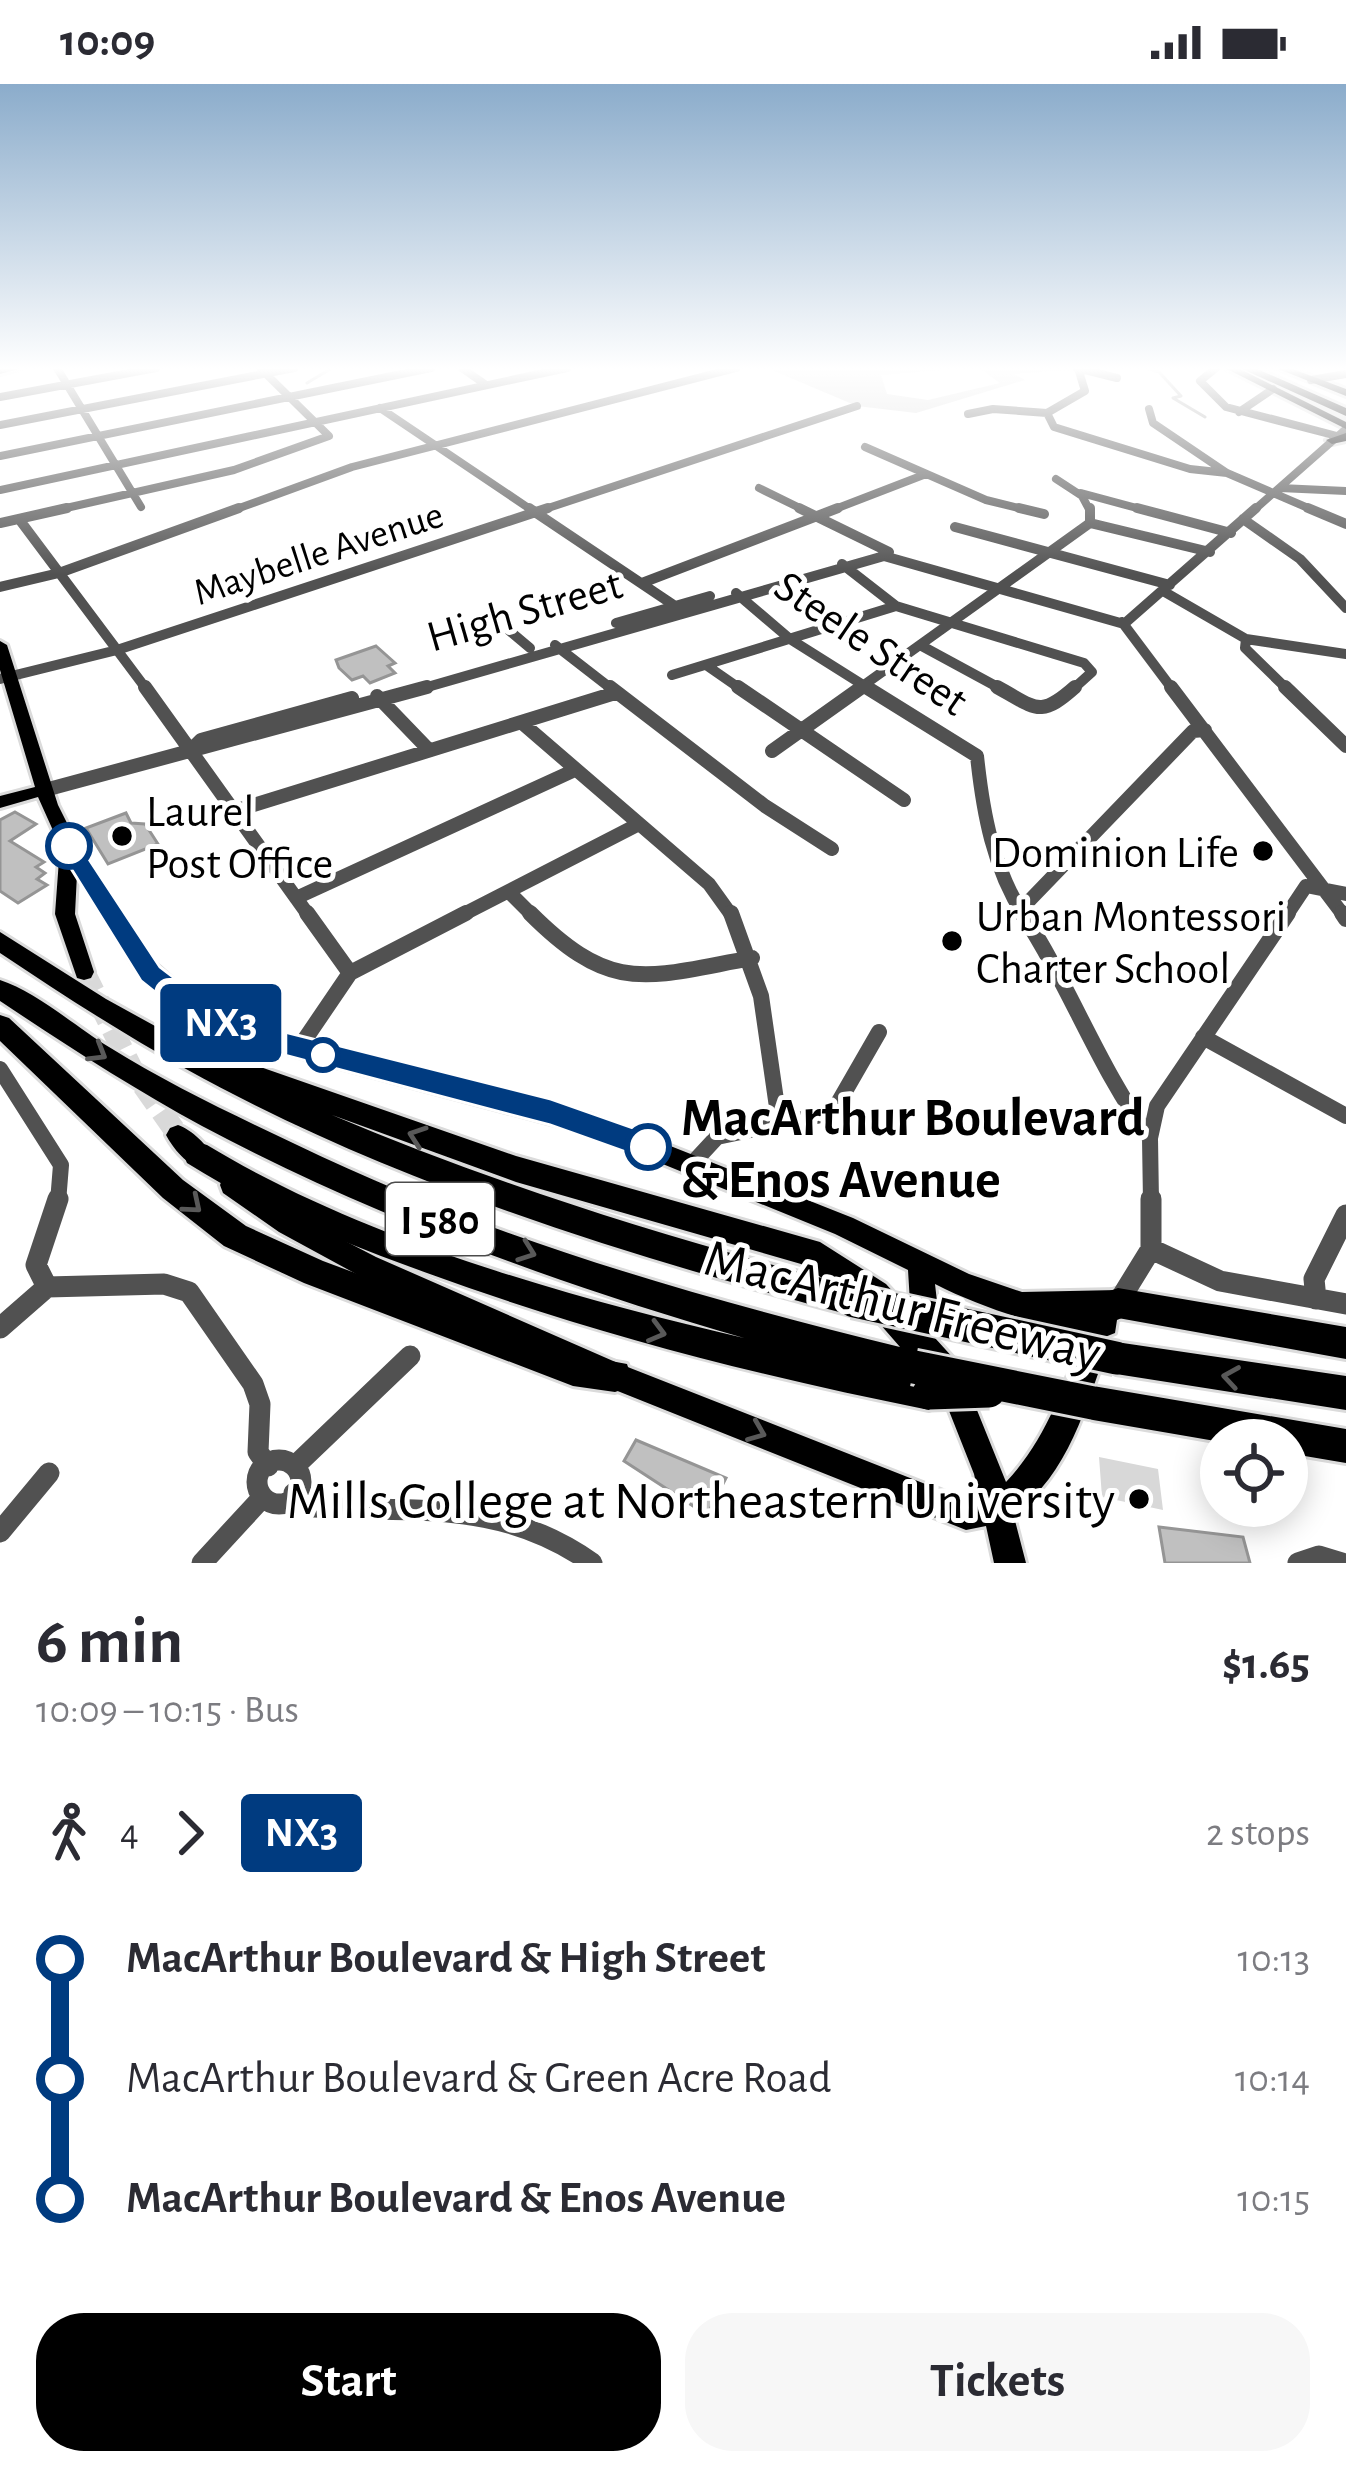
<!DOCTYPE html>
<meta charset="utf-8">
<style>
body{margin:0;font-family:"Alegreya Sans",sans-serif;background:#f7f7f7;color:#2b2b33;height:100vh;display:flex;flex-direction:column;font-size:45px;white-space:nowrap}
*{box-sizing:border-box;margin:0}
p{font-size:39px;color:#7c7c81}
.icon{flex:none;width:66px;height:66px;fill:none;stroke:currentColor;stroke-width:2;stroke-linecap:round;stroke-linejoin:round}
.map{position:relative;height:1479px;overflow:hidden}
.details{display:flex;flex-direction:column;background:#fff;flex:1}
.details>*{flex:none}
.badge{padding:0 24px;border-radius:9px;font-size:42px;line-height:78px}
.fabs{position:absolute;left:1200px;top:1335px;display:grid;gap:24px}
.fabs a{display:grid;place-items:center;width:108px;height:108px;border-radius:50%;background:#fff;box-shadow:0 6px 30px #0003;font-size:60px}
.map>.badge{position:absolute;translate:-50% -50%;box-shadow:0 0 0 6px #fff}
.legs{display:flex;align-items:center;gap:18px;height:132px;padding:0 36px;font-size:39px}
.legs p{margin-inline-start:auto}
.headline{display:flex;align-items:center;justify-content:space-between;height:204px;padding:0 36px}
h1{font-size:66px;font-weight:600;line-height:90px}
.button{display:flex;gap:24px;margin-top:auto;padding:24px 36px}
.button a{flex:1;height:138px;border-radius:48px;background:#000;color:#fff;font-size:48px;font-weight:600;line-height:138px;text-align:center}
.button a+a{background:#f7f7f7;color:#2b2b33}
ul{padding:0 36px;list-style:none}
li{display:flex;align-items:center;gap:42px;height:120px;font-size:45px}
li i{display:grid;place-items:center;width:18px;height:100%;margin:0 15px;background:currentColor}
li i::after{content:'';width:30px;height:30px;margin:-15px;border:9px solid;border-radius:50%;background:#fff}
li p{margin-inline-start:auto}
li:first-child i{background:linear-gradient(#0000 50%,currentColor 0)}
li:last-child i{background:linear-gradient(currentColor 50%,#0000 0)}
.status{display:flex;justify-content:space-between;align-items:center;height:84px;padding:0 60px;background:#fff;direction:ltr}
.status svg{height:33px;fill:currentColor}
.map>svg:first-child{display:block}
</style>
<div class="status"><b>10:09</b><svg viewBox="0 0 49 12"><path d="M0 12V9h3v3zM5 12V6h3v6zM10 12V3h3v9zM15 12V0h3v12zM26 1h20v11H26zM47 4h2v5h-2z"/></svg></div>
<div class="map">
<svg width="1346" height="1479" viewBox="0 0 1346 1479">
<rect width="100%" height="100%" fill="#fff"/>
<path fill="#d8d8d8" d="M767,284H968L881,291L887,310L928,316L1000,299L979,284L1071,286L1014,290L1025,296L916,329L857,322Z
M1099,1373L1158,1385L1163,1426L1102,1413Z"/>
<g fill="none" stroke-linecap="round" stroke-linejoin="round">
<path stroke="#9f9f9f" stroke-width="3" d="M1147,284L1159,288L1181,312L1173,314L1205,333
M307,299L332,284"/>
</g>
<path fill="#c0c0c0" stroke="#959595" stroke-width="3" d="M376,562L395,579L388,582L395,589L370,599L363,592L352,596L339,584L336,576Z
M15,728L36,740L10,757L44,778L36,783L45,789L37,795L47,801L18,819L0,807V736Z
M126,729L131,739L145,740L158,760L108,780L86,744Z
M636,1356L726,1394L707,1431L624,1377Z
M1159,1443L1243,1453L1250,1479H1165Z"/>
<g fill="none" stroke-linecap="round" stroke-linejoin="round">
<path stroke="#d9d9d9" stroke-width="22" stroke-dasharray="22 10" stroke-linecap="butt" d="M84,888L133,987L178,1051"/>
<g stroke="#dbdbdb" stroke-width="6">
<path id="major" d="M0,284H22L0,290Z
M1225,284H1238L1346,338V345Z
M1276,284H1290L1346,305V312Z
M0,557L7,561L58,721L78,761L149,874L194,914L270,947L592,1031L853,1134L969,1190L1022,1208L1118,1206L1127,1210L1131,1219L1124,1233L1117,1236L1115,1249L1105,1253L1097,1252L1103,1254L1107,1264C1087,1320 1066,1396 1013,1429L1026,1479H994L986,1442L966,1446L605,1302L358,1191L279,1148L223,1109L220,1101L223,1093L232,1090L241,1093L297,1132L376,1173L620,1280L966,1416L979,1413L974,1390L940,1304L944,1294L954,1290L964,1294L1006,1398C1045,1357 1062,1306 1083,1254L1092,1251C1038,1241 984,1225 935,1200L939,1235L935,1244L925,1248L915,1244L911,1235L908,1186L835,1150L589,1050L265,964L178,926L135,884L77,790L75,830L94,888L91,894L84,896L77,894L55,830L60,762L38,713L0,724V712L35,703L0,586Z
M178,1041C192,1046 208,1061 214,1075L211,1082C192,1089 174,1066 166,1051L170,1044Z"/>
</g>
<g stroke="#dbdbdb" stroke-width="6">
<path id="highway" d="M1240,284H1255L1346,324V332Z
M1346,349V357L1332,360L1326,356Z
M0,848L106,915L224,980L235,974L516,1072L820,1158L886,1200L955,1276L959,1288L955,1300L944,1304L946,1309L941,1321L929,1326C758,1292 591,1249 427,1189C344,1159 262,1126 187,1079L183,1070L187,1061L197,1058L207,1061C360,1154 570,1214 744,1254C558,1200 373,1133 202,1042C132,1004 66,961 0,917V896C35,907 76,943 109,963C168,1000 232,1030 295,1060C487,1153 693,1212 900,1263L866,1224L854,1232C625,1171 394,1100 186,985C122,949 61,910 0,869ZM332,1031L516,1098L801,1180L822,1194C654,1150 491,1098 332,1031Z
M0,931L9,934L183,1096L246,1142L323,1177L573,1270L627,1280L631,1292L627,1304L615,1308L573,1302L304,1199L224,1162L163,1114L0,957Z
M1118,1204L1346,1243V1275L1118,1234L1107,1230L1102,1219L1107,1208Z
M1116,1258L1346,1292V1326L1116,1290L1105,1285L1100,1274L1105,1263Z
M1093,1302L1346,1345V1379L1287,1369V1356L1221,1358L1093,1336L1081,1331L1076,1319L1081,1307Z"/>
</g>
<path stroke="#515151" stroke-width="8" d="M57,284L141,423
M462,284L486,301
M1077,284L1117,294
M1078,284L1085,307L1047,329L1054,343L1190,385L1227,389
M1216,284L1200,297L1226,323L1337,352
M1311,296L1346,290
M0,313L156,284
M380,324L533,427
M1149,325L1153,339L1227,389L1315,427
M1239,328L1273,305
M968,330L993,325L1047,329
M0,341L294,284
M865,363L986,416L1031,427
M0,372L431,284
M1056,395L1082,412L1090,427
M759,404L806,427
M1280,404L1346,407
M0,406L567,284
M1081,409L1148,427
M53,427L234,386L329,352L260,284
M231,427L352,383L736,284
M539,427L857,322
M830,427L926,390
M1253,427L1346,345"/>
<path stroke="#515151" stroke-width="10" d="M529,424L675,522
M799,424L889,468
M1019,424L1044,430
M1137,424L1231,449
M1308,424L1346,440
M19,435L147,606
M1243,435L1300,475L1346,524
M0,439L67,424
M1090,439L1210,468
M955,443L1170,501
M884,472L1124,540L1256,424
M842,480L896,522L1084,579L1092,588L1072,606
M642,499L838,424
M0,503L59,489L239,424
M1163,507L1246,555L1245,564L1288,606
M736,509L790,555L871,606
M493,526L492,532L530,564
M1122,538L1173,606
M616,539L710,512
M1246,555L1346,570
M555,561L613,606
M920,561L1003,606
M706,581L742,606
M672,591L896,522
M0,595L117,566L548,424
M417,606L884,472
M857,606L1090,439V424"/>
<path stroke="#515151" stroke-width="14" d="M145,603L309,832
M610,603L765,722L832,765
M738,603L904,716
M866,603L977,672C983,729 993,784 1024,832
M997,603C1036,624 1039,635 1075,603
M1171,603L1344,832
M1285,603L1346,662
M377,612L429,666
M521,638L709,800L732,832
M190,667L201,656L352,614
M772,667L862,603
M45,706L427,603
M231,728L615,609
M510,809L533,832
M296,814L575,686
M1017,821L1028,818L1193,647L1205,646
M460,832L639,740
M1286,832L1306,802L1346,810"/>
<path stroke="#515151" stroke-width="16" d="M307,829L350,889
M530,829C613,912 646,893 752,874
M731,829L761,912L779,1037
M1022,829C1070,902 1099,985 1150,1054
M1342,829L1346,835
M1203,953L1346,1032
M299,964L350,889L466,829
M0,985L61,1081L58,1118
M692,1080L717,1053L826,1030L837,1021L879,948
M1151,1118L1150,1054L1157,1022L1288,829"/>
<path stroke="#515151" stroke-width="21" d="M58,1115L36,1181L47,1203L164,1200L189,1208L253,1300L260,1320L258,1368L268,1382
M1151,1165L1220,1197L1346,1220
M1316,1215L1314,1195L1346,1131
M1119,1217L1151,1165V1115
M0,1244L47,1203
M257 1398a22 22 0 1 1 44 0a22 22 0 1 1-44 0Z
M296,1381L410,1272
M294,1409L314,1423C419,1429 501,1415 592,1479
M0,1448L49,1389
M202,1479L261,1415
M1298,1479L1319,1472L1342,1479"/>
<use href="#major" fill="#000" fill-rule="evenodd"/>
<use href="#highway" fill="#000" fill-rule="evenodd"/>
<g stroke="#dbdbdb" stroke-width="39" stroke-linecap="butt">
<path id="highway-bridge" d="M854,1217L1116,1274
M914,1283L1093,1319
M929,1309L989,1307"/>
</g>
<use href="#highway-bridge" stroke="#000" stroke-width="33"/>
</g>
<defs><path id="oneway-chevron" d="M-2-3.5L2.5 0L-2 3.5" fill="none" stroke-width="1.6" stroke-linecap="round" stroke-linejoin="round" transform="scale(3)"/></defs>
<g stroke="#595959">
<use href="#oneway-chevron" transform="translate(98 969) rotate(31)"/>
<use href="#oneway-chevron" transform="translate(417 1052) rotate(-161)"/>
<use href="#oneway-chevron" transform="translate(193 1121) rotate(40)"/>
<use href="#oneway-chevron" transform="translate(527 1168) rotate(20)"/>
<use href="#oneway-chevron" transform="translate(657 1248) rotate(15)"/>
<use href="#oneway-chevron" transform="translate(1231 1293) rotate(-171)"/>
<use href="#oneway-chevron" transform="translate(757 1348) rotate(22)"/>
</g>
<linearGradient id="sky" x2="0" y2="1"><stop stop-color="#8baccb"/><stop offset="0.58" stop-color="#fff"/><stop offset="1" stop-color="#fff" stop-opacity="0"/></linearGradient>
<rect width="1346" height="491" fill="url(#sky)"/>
<path fill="#003b80" stroke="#fff" stroke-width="3" d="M69,754L77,757L160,883L211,922L269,944L551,1015L659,1053L663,1063L659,1072L648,1076L550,1041L265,966L191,937L141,897L57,762Z"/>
<g fill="#000" stroke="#fff" stroke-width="4.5">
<circle cx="122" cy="752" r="12"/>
<circle cx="1263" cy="767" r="12"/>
<circle cx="952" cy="857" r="12"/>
<circle cx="1139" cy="1415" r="12"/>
</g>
<g fill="#fff" stroke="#003b80" stroke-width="6">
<circle cx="69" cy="762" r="21"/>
<circle cx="323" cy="971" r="15"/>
<circle cx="648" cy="1063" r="21"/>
</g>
<g text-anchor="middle" stroke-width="10" stroke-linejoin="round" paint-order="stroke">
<g font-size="39" fill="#000" stroke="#fff">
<text transform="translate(318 468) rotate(-18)" y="14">Maybelle Avenue</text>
</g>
<rect fill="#fff" stroke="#4c4c4c" stroke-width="3" x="386" y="1099" width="108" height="72" rx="9"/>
<g font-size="42" font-weight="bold" fill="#000">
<text x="440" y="1150">I 580</text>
</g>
<g font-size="45" fill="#000" stroke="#fff">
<text transform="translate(524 525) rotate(-16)" y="16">High Street</text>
<text transform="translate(872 558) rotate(34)" y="16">Steele Street</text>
</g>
<g font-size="45" fill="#000" stroke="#fff" text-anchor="start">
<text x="146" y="742">Laurel<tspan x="146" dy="52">Post Office</tspan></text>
<text x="1239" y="783" text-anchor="end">Dominion Life</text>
<text x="976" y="847">Urban Montessori<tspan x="976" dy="52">Charter School</tspan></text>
</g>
<g font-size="54" font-weight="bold" fill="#000" stroke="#fff" text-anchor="start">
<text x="681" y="1051">MacArthur Boulevard<tspan x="681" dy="62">&amp; Enos Avenue</tspan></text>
</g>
<g font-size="54" fill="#000" stroke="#fff">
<text transform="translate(903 1220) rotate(14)" y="19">MacArthur Freeway</text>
</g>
<g font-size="54" fill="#000" stroke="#fff" text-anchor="end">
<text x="1115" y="1434">Mills College at Northeastern University</text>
</g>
</g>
</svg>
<div class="fabs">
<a><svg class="icon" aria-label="locate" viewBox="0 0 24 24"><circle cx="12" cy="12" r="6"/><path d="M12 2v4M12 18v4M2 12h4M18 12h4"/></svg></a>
</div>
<b class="badge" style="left:221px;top:939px;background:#003b80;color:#fff">NX3</b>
</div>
<section class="details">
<div class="headline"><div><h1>6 min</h1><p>10:09 – 10:15 · Bus</p></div><b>$1.65</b></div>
<div class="legs"><svg class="icon" aria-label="walk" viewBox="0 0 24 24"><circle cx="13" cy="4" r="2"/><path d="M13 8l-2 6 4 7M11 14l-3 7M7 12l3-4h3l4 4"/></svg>4<svg class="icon" aria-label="forward" viewBox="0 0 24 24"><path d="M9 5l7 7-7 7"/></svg><b class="badge" style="background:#003b80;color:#fff">NX3</b><p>2 stops</p></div>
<ul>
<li><i style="color:#003b80"></i><b>MacArthur Boulevard &amp; High Street</b><p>10:13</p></li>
<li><i style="color:#003b80"></i><span>MacArthur Boulevard &amp; Green Acre Road</span><p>10:14</p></li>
<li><i style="color:#003b80"></i><b>MacArthur Boulevard &amp; Enos Avenue</b><p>10:15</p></li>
</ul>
<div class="button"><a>Start</a><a>Tickets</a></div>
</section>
